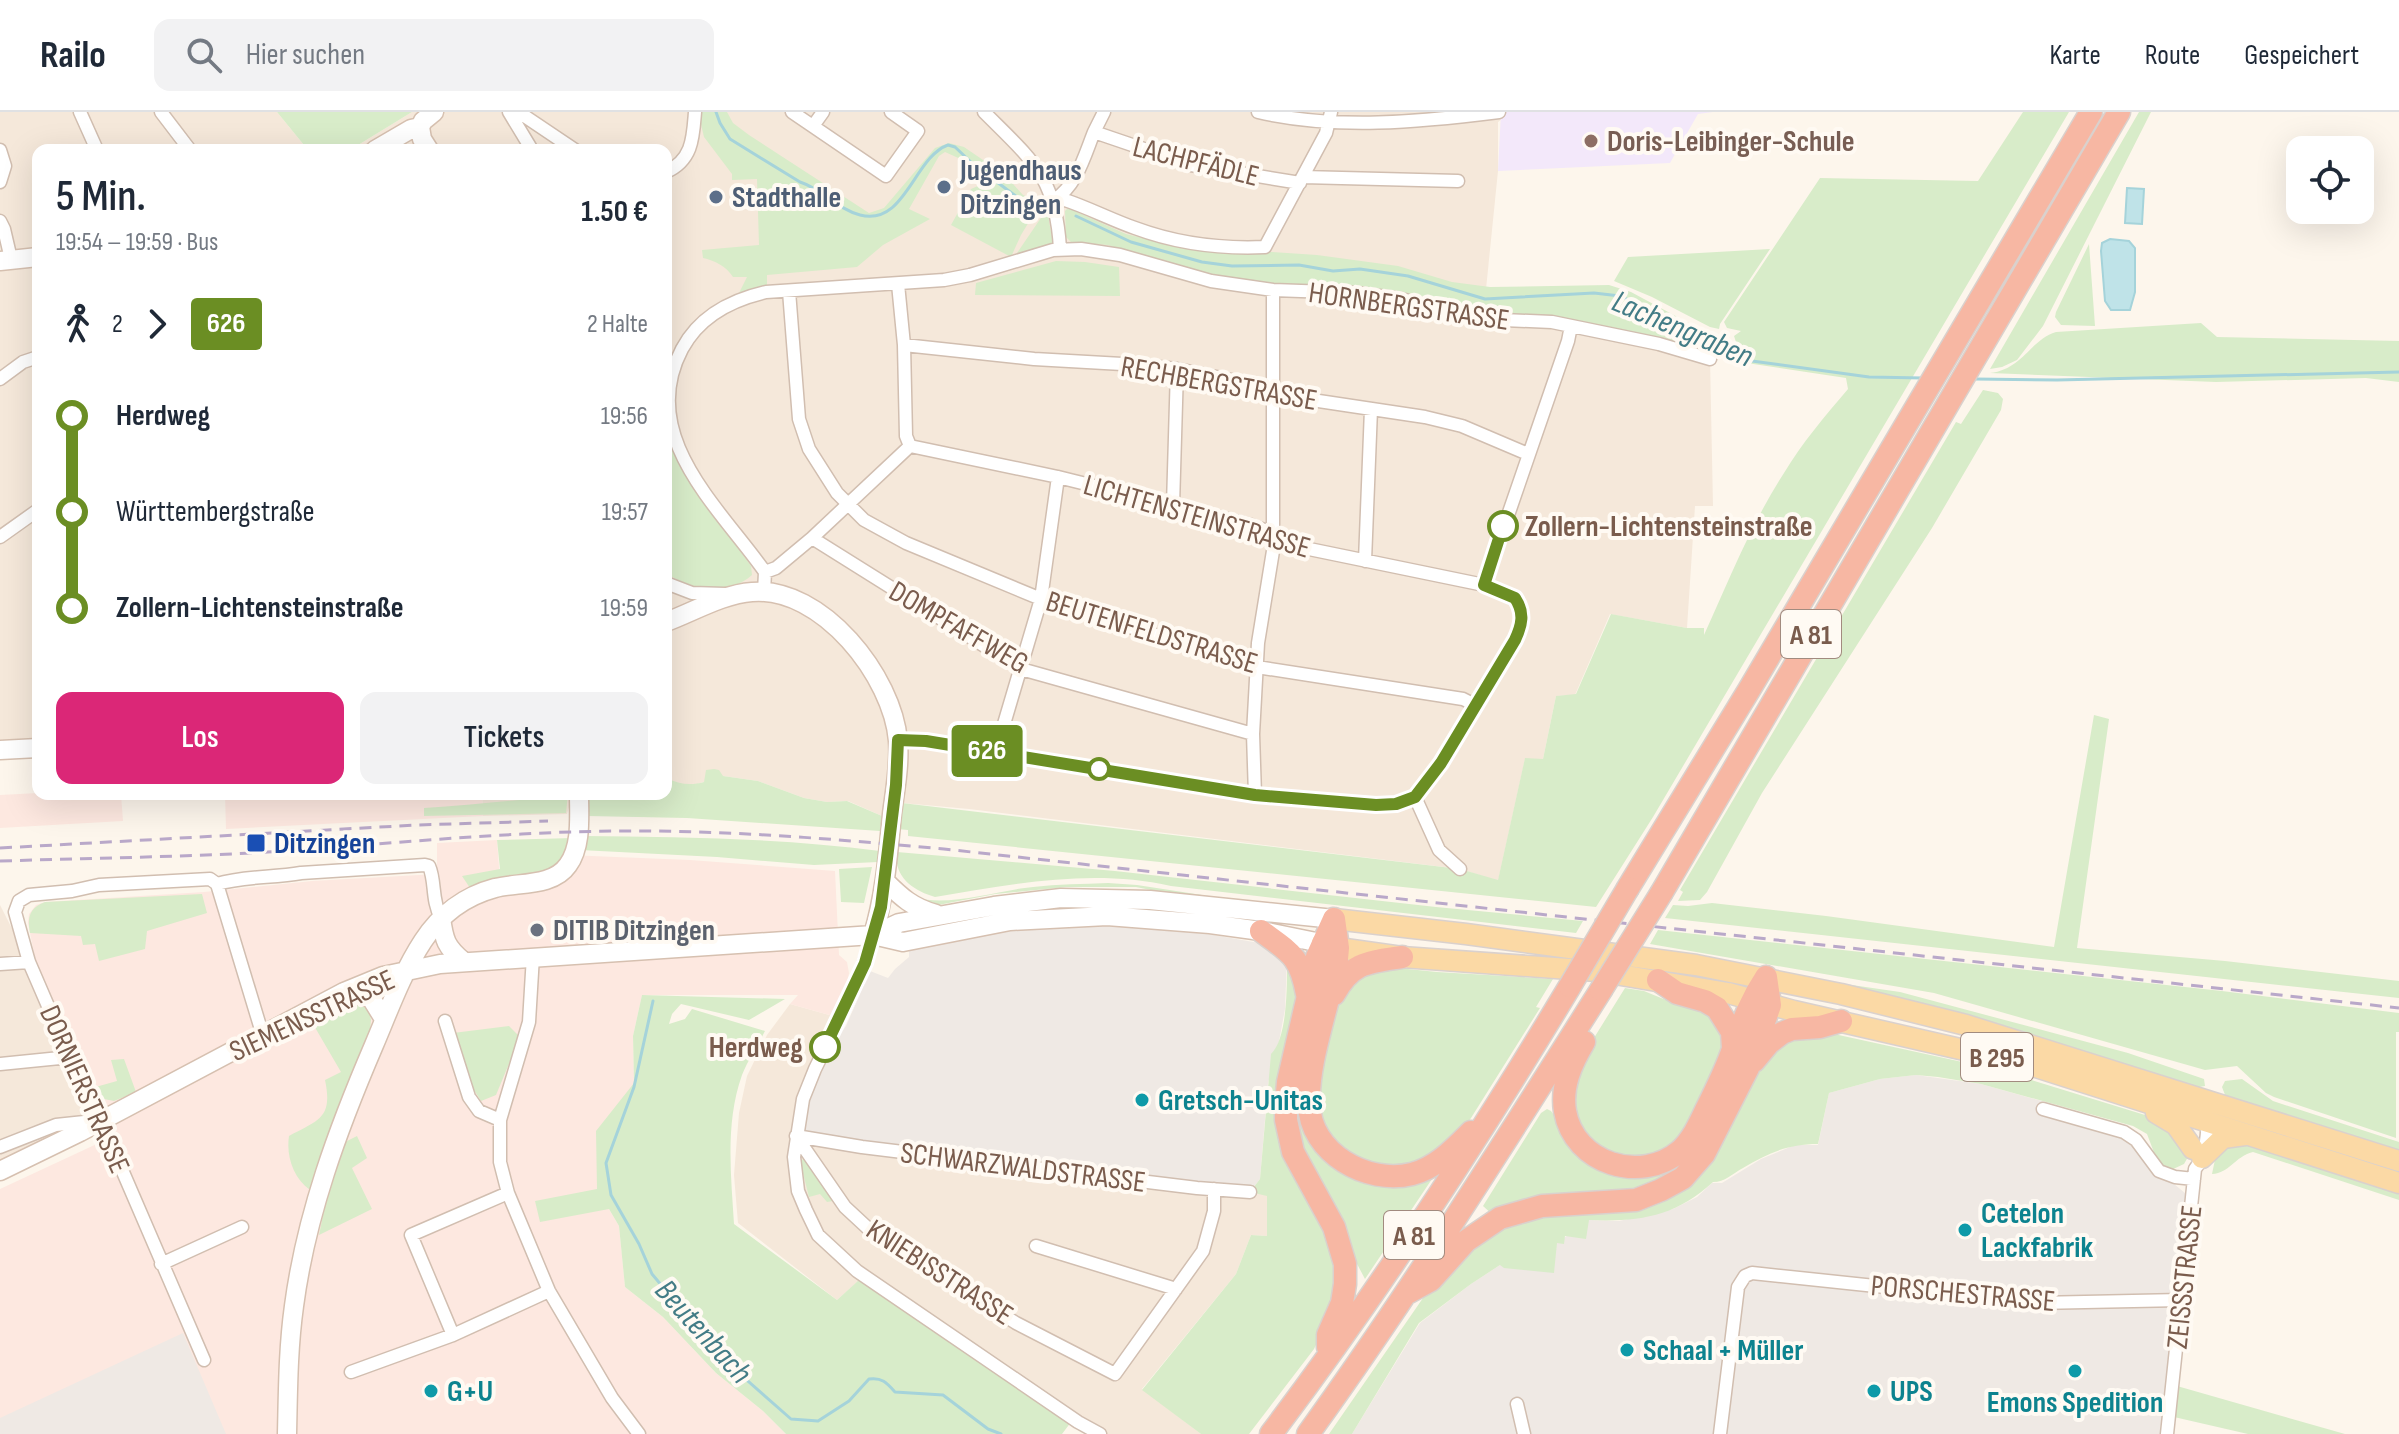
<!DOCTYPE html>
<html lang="de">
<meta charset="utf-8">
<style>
body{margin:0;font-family:"Sofia Sans Condensed",sans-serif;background:#f2f2f3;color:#1f2937;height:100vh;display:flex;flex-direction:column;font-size:30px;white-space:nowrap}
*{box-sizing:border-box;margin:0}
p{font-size:26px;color:#747a83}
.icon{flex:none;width:44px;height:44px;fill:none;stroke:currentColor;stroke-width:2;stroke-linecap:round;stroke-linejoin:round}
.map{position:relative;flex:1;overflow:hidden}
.sheet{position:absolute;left:32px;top:32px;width:640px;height:656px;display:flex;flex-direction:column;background:#fff;border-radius:16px;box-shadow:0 8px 32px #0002}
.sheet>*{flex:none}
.badge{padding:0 16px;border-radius:6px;font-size:28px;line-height:52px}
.buttons{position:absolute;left:2286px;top:24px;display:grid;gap:16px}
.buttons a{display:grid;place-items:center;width:88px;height:88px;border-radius:16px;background:#fff;box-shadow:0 8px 32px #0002;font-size:40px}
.map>.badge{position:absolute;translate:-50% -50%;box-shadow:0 0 0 4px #fff}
.legs{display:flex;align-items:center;gap:12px;height:88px;padding:0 24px;font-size:26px}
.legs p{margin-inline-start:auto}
.head{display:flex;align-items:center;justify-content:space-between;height:136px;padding:0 24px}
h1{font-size:44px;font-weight:600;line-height:60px}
.button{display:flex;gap:16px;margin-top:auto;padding:16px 24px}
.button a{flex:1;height:92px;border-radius:16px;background:#db2777;color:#fff;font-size:32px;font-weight:600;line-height:92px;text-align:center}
.button a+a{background:#f2f2f3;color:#1f2937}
ul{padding:0 24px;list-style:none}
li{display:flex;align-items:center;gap:28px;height:96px;font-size:30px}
li i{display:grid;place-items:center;width:12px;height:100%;margin:0 10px;background:currentColor}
li i::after{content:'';width:20px;height:20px;margin:-10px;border:6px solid;border-radius:50%;background:#fff}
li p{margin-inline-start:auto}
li:first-child i{background:linear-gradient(#0000 50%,currentColor 0)}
li:last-child i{background:linear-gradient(currentColor 50%,#0000 0)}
header{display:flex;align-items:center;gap:48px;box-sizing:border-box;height:112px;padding:0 40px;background:#fff;border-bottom:2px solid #e0e1e3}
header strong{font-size:38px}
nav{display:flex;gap:44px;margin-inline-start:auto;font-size:28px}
.search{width:560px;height:72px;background:#f2f2f3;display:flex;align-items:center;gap:20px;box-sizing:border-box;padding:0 28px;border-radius:16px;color:#747a83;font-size:30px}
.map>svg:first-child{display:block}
</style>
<header>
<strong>Railo</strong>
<div class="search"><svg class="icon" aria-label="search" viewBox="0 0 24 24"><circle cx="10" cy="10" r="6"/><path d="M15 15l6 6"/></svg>Hier suchen</div>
<nav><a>Karte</a><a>Route</a><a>Gespeichert</a></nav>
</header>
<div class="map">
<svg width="2399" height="1322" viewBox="0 0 2399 1322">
<rect width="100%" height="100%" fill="#fdf6ec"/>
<path fill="#f5e8da" d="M0,0H277L308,38H38V633L0,635Z
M412,0H1511L1498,10V59L1485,187L1550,210L1710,247L1713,394H1695L1687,516L1610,502L1575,583L1556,584L1543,647H1525L1498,769L1460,757L969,697L902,691L900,707L882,704L848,689L827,690L804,686L758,669L723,664L694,673L679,672L666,666V38H350Z
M482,682H602L572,685L567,702L483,704Z
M0,793L29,850L84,1001L55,1025L0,1048Z
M790,892L840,906L815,957L1250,1080L1267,1083V1124L1251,1123L1236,1162L1142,1277L1201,1322H1100L864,1164L837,1188L738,1111L734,1063L739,1001L747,964L767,923Z"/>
<path fill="#fde8e0" d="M38,681L121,682L123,709L0,716V683Z
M225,682H482L483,704L226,717Z
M497,728L500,768L544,761L567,743L690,748L835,759L839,843L847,850L849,861L840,906L790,892L798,883H642L633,924L634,971L597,1077L619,1114L625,1175L663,1205L716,1261L763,1299L786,1322H0V1077L116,1023L64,924L35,846L28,811L29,802L36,793L45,790L204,780L312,769L437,762V731Z"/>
<path fill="#efe9e4" d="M1107,804L1259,831L1287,847L1285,897L1278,935L1268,971L1260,1067L1250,1080L796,1024L815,957L846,914L870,859L888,866L895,857L909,845V838L991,813Z
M1916,963L1981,972L2045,990L2042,1001L2129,1028L2138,1038L2150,1059L2174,1072L2185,1081L2187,1088L2161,1322H1352L1420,1211L1471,1172L1500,1153L1557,1131L1589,1108L1619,1109L1673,1097L1697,1085L1712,1071H1722L1761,1047L1795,1033H1818L1829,981L1880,967Z
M183,1221L226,1322H0V1306Z"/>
<path fill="#f3e8fa" d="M1501,0H1713L1698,2L1670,51L1498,59Z"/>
<path fill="#d8ecc9" d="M277,0H412L350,38H308Z
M698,0H727L733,11L749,23L869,101L884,96L935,36L949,31L964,35L1005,63L1023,83L1041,91L1039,94L1025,89L1038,95L1021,123L1011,145L951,113L971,77L987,70L993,72L978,63L965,49L945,40L939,44L909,97L930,107L883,133L857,155L767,163V174L748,184L739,181L747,165H733C727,155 714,148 703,146L702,138L759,133L757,67L732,68V62L704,25Z
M2023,0H2069L1653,705L1596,795L908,724V718L897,717L902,691L1460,757L1498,768L1525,646L1543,647L1556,584L1576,582L1611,502L1687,516H1704V523C1729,468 1751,412 1784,361C1802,331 1825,304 1848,277L1846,266L1740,250L1514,206L1191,162L1108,133L1071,130L1066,125L1065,99L1068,96L1126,122L1184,136L1229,142L1272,140L1317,143L1398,154L1452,170L1490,175L1609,173L1631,180L1735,236L1737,233L1734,224L1741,219L1727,216L1724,210L1820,66L1978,69Z
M2139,0H2151L2043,214L2017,248L2002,255L1990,257Z
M1047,97L1053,132L1015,144Z
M2089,132L2095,214L2061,213L2055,205L2056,200Z
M1770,137L1720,212L1719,217L1710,215L1652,185L1614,169L1628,145Z
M1056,149L1085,150L1119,155L1120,184L975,183L976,171Z
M2201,211L2217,225L2399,229V270L2366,266L2216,270L1990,261C2023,257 2030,228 2056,220Z
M1983,278L1998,281L2003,287L2001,298L1932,416L1762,681L1707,780L1700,788L1678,789L1683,780L1680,778L1956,310L1961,312Z
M666,324L679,353L751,454L752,463C727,485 691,478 666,461Z
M2094,603L2109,607L2077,836L2225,849L2399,869V886L1665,806L1673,793L1688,794L1712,791L1826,804L2054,835Z
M714,657L719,658L723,664L758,669L804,686L827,690L847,689L882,704L880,719L687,706L588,704L587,683L614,682L640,686L643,682H666V666C679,672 690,674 704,670L706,658Z
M539,682H568L566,701L424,704V696C462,694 498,689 536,687Z
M581,724C681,725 781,726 880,739L878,750L814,753L717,745L580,738Z
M573,726C572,730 572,735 570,738C555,766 498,770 470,776L462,764L500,757L497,728Z
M897,740L1115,759L1436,795L1583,809L1576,821L1171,774C1092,756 1013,772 935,785C914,779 893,765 897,740Z
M872,755L864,791L841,790L839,757Z
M1108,771L1137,773L1228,787L1469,815L1166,781L1136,775H1066L995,782L933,794L916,785C945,796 1000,778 1033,775C1058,772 1083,772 1108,771Z
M202,782L207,801L147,819L145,837L99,849L95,832L83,833L81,824L30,821C27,806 29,796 45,790Z
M1658,818L2222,879L2399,901V920H2396V1026L2274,985L2266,981L2237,954L2205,958L1934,881L1650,832Z
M1672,840L1838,871L1900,880L2128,941L2204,967L2205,974L2199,975L2197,979Z
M1287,847L1299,866L1289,937L1280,974L1307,1081L1336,1146L1333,1197L1314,1237L1249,1322H1201L1142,1278L1236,1162L1251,1123L1267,1124V1084L1250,1080L1260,1067L1271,942C1288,926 1287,871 1287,847Z
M1398,856L1437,860L1553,867L1536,895L1540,896L1471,1006L1456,1027L1439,1045L1398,1059L1347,1044L1326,1018L1319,998L1320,967L1338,884L1365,859Z
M1625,876L1644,879L1666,888L1696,893L1715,904L1725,931L1694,1010L1670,1036L1623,1049L1578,1020L1572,974L1584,942Z
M642,883L785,887L749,908L681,892L672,902L669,912L685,907L692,897L765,919C758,933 748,948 742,963C725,1011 731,1063 734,1112L837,1188L859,1168L1071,1310L1062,1322H786L763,1299L716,1261L663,1205L625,1175L619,1114L609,1097L540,1110L535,1089L597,1077L596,1019L634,971L633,924Z
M352,892L360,893L369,897L371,908L370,919L310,1078C293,1066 286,1044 289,1024C319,1008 333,1006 325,968L341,960L313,912Z
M509,914L520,925L496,983L481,989L474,978L453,921Z
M1834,922L1999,958L2158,1007L2188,1045L2184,1052L2171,1058L2158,1051L2147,1022L2133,1014L1981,972L1938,965L1916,963L1880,967L1829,981L1818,1032C1788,1032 1768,1041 1743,1056C1732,1062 1725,1070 1713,1070C1675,1105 1639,1110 1589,1108L1586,1127L1565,1124L1564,1132L1557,1131L1554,1161L1504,1156L1500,1153L1471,1172L1419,1211L1352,1322H1329L1432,1173L1501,1111L1690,1072L1715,1045L1754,962L1785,925Z
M1304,946L1325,1042L1432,1067L1365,1167L1307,1057L1292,1002Z
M124,947L136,980L114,989L99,986L92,976L117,969L111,948Z
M2242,967L2273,989L2399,1030V1043L2227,988L2222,975L2225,969Z
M1547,997L1551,999L1576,1034L1587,1046L1684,1042L1683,1053L1653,1074L1494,1104L1483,1094L1541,1001Z
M357,1024L367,1046L352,1056L372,1097L319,1123L329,1074L345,1030Z
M2247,1030L2399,1081V1088L2253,1040C2234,1045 2230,1061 2212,1062L2217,1038Z
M804,1047L831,1082L833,1089L827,1090L820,1082L809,1085L800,1049Z
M2177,1274L2345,1322H2248L2174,1305Z"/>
<path fill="#bfe3e8" stroke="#a5d3da" stroke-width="2" d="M2127,76L2144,77L2142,112L2125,111Z
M2110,127L2129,129L2135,136V180L2130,198H2111L2105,189L2101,139L2102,131Z"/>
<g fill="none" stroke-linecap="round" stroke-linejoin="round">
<path stroke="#a5d3da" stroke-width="3" d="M716,0L720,11L730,27L800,70C822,77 837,97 860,103C905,115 914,45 948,33L955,35L974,53L1017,85
M1076,104L1131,130L1202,150L1232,154L1299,153L1333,159L1360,157L1408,164L1485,187L1594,181L1620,184L1710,225L1752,249L1869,265L1923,266
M1975,267L2057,268L2399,260
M653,889L634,975L606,1051L611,1083L639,1132L652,1162L723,1247L791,1307L818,1309L849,1289L869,1267C882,1265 887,1271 895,1280L943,1283L988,1317L1001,1322"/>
<g stroke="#d1beb0" stroke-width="15">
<path id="street" d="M80,0L97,38
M161,0L190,38
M509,0L520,1L575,38
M509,0L532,38
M792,0L886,64L918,19L891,0
M984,0C1033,49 1056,65 1060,137
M1258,0C1337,18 1419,10 1499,0
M813,14L823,0
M1094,20L1104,0
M0,38L5,54L0,70
M666,60C693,48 693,25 695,0
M1303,65L1458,69
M1054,88C1077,73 1084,45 1094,20L1191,53L1300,71
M1053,89L1065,88C1089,96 1112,108 1135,116C1178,132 1220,137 1265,135L1326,21L1331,0
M0,109L4,117L11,147
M898,172L904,233L906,324L910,334
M789,179L799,307L809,337L837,381L864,408L906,431L1041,487L1257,555L1463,587L1475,593
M904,233L1034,247L1140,253L1177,257L1261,274L1292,285L1425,305L1462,314L1528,342
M0,267L23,250L38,245
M910,334L1058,365L1251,413L1267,419L1280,431L1484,473C1516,485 1531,491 1515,528L1441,651L1415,685
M1173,393L1177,257
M0,425L38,398
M812,426L1021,557L1253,622
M1365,449L1371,297
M765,460L776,456L812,426L910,334
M666,471L692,481L725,482
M1484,473L1568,229L1571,214
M764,480L765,460C720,396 636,324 682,237C699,205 731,188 766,180L944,168L970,163L1053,138L1081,137L1120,143L1211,169L1273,178L1357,181L1401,187L1480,207L1552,210L1659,232L1710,247
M1004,612L1041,487L1058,365
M898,628L926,629L1255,683L1376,693L1396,692L1415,685
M1255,683L1253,622L1258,531L1273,439V178
M1415,685L1439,738L1460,757
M217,772L263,924
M873,823L857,871L815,957L803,987L794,1045L798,1079L806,1098L818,1123L857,1159L1078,1310L1100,1322
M533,844L529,910L500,1008V1050L508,1081L549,1179L612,1286L639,1322
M0,852L29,850
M445,909L469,985L479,999L500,1008
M0,952L70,945
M2043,997L2124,1020L2136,1028L2159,1059L2175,1065L2194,1067
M796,1024L845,1095L873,1121L1016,1211L1115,1262L1203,1139L1214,1099V1077
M796,1024L862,1035L1197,1076L1250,1080
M0,1035L56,1013L94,1009
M1036,1134L1176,1177
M161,1152L242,1115
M453,1223L411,1123L508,1081
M204,1248L101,1009L70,945L29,850L15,800L19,789L29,783L72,779L99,773L210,767L217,772C244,764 273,766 301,761L425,753L429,754C436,770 431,787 441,806
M351,1260L453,1223L549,1179
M1517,1292L1524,1322
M1720,1322L1738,1175L1745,1164L1752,1161L2037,1191L2181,1188
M2167,1322L2195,1057C2207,1043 2207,1022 2208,1005"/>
</g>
<g stroke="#d6c0b0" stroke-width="21">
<path id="secondary" d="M420,15L422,27L429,38
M375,38L411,17L420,15L423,9L434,0
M0,149L38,145
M666,510C693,500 723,482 752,480C822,474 893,565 898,629C900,653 895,678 892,702C888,743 885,783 873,823
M0,638L38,636
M885,769C901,785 913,796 936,802
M441,806C444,828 446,835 463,849
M873,823L899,811L994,794L1061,786L1150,788L1334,807
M344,880L371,886L384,907
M0,1059L80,1020L344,880L383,864L440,852L873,823L903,830L1010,809L1107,804L1210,812L1261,819L1321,831
M287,1322C288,1279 288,1237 294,1194C306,1103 338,1017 374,933C389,898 402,861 423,829C440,803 465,784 495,776C518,770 553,775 568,753C582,734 579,704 579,682"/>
</g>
<g stroke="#dad1cd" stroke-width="23">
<path id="primary" d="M1334,807L1466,822L1696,853L1841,882L1966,913L2399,1049
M1322,831L1338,836L1402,845L1597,859L1728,881L1794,899L2030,953L2399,1071
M2156,1001L2176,1013L2193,1037
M2202,1046L2223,1026L2245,1023"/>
</g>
<g stroke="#dad1cd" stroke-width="25">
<path id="highway" d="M1628,776L1749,578L2091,0
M1662,780L2119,0
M1334,807L1338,836L1337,847C1330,891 1307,948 1309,992C1310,1041 1367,1073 1412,1062C1436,1056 1454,1037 1471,1020
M1261,819C1291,841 1300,844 1307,882
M1658,868L1677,881L1705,889L1717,896L1732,920L1733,936
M1334,882C1352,850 1368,850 1402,845
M1584,930C1571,952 1561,974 1565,999C1574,1052 1641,1072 1680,1039C1692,1028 1699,1013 1706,998C1716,978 1726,958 1733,937C1743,910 1750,889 1766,865
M1754,949L1769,931L1782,921L1792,917L1820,915L1841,909
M1407,1181L1431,1168L1466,1129L1500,1106L1542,1094L1636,1088L1661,1078L1683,1066L1704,1042L1748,956L1770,893L1766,865
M1328,1235V1223L1342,1191L1345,1172V1152L1334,1115L1293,1040L1286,1008V992L1288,970L1317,845L1334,807
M1271,1322C1380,1178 1477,1029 1570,874
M1308,1322C1412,1178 1506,1028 1601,878"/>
</g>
<use href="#street" stroke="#fff" stroke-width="12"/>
<use href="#secondary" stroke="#fff" stroke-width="18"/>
<use href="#primary" stroke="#fbd9a5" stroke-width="20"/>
<use href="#highway" stroke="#f7b7a3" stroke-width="22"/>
<path stroke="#b9a8c9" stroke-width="3" stroke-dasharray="12 8" stroke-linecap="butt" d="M0,736L417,713L548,709
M0,749C95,746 190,745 285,739C395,731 506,720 617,719C727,718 835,727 944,737L2399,896"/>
<g stroke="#dad1cd" stroke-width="25" stroke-linecap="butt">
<path id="highway-bridge" d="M1570,874L1628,776
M1601,878L1662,780"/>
</g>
<use href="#highway-bridge" stroke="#f7b7a3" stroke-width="22"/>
</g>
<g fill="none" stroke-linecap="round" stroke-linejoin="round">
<g stroke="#fff" stroke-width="18">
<path id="line-1" d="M825,935L865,851L881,795L896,673L898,628L926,629L1255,683L1376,693L1396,692L1415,685L1441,651L1515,528C1522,513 1525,501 1515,486L1484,473L1503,414"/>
</g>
<use href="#line-1" stroke="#6b8e23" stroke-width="12"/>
</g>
<circle fill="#8d6e63" stroke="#fffaf3" stroke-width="3" cx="1591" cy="29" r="8"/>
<g fill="#5c6f8a" stroke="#fffaf3" stroke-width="3">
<circle cx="944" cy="75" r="8"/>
<circle cx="716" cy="85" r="8"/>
</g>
<g fill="#fff" stroke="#6b8e23" stroke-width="4">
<circle cx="1503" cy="414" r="14"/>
<circle cx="1099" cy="657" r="10"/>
<circle cx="825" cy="935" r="14"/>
</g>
<rect fill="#1a4fb4" stroke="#fffaf3" stroke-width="3" x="246" y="721" width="20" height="20" rx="4"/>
<circle fill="#6b7280" stroke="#fffaf3" stroke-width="3" cx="537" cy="818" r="8"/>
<g fill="#0f9aa8" stroke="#fffaf3" stroke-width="3">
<circle cx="1142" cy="988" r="8"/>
<circle cx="1965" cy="1118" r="8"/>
<circle cx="1627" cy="1238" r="8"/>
<circle cx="2075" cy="1259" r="8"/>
<circle cx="431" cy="1279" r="8"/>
<circle cx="1874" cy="1279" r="8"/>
</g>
<g text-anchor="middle" stroke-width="8" stroke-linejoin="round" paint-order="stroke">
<g fill="#fffaf3" stroke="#a28b7f" stroke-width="2">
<rect x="1781" y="498" width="60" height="48" rx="6"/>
<rect x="1961" y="921" width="72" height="48" rx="6"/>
<rect x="1384" y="1099" width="60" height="48" rx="6"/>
</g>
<g font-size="28" font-weight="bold" fill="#7a5c4d">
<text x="1811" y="532">A 81</text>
<text x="1997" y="955">B 295</text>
<text x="1414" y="1133">A 81</text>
</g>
<g font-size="30" font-weight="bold" fill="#785e54" stroke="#fffaf3" text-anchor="start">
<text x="1607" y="39">Doris-Leibinger-Schule</text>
</g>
<g font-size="30" fill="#7a5c4d" stroke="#fffaf3">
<text transform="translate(1196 49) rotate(14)" y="10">LACHPFÄDLE</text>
<text transform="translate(1409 194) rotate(8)" y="10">HORNBERGSTRASSE</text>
<text transform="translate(1219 271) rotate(10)" y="10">RECHBERGSTRASSE</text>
<text transform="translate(1197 404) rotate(16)" y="10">LICHTENSTEINSTRASSE</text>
<text transform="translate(959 515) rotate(30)" y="10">DOMPFAFFWEG</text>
<text transform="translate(1152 520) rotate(17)" y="10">BEUTENFELDSTRASSE</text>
<text transform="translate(312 903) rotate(-25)" y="10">SIEMENSSTRASSE</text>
<text transform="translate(85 977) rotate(66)" y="10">DORNIERSTRASSE</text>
<text transform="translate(1023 1055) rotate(7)" y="10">SCHWARZWALDSTRASSE</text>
<text transform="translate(940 1160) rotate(33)" y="10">KNIEBISSTRASSE</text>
<text transform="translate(2184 1165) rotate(-84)" y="10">ZEISSSTRASSE</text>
<text transform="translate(1963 1181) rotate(5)" y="10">PORSCHESTRASSE</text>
</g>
<g font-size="30" font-weight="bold" fill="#4e5e75" stroke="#fffaf3" text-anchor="start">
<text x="960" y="68">Jugendhaus<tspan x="960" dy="34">Ditzingen</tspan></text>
<text x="732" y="95">Stadthalle</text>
</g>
<g font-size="30" font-weight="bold" fill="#7a5c4d" stroke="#fffaf3" text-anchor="start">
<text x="1525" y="424">Zollern-Lichtensteinstraße</text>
<text x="803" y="945" text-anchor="end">Herdweg</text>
</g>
<g font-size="30" font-weight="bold" fill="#164399" stroke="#fffaf3" text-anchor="start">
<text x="274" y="741">Ditzingen</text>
</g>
<g font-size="30" font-weight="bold" fill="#5b616d" stroke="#fffaf3" text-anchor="start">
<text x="553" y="828">DITIB Ditzingen</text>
</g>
<g font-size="30" font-weight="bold" fill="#0d838f" stroke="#fffaf3" text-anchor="start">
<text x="1158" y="998">Gretsch-Unitas</text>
<text x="1981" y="1111">Cetelon<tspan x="1981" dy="34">Lackfabrik</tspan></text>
<text x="1643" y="1248">Schaal + Müller</text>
<text x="447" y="1289">G+U</text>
<text x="1890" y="1289">UPS</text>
<text x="2075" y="1300" text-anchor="middle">Emons Spedition</text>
</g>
<g font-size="32" font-style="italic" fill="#437c86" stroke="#fffaf3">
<text transform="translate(1683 216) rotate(23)" y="11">Lachengraben</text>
<text transform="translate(704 1219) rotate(48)" y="11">Beutenbach</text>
</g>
</g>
</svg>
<div class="buttons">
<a><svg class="icon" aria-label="locate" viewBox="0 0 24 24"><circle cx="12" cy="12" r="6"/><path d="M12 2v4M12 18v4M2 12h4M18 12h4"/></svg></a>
</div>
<b class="badge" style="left:987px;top:639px;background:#6b8e23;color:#fff">626</b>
<section class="sheet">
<div class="head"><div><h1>5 Min.</h1><p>19:54 – 19:59 · Bus</p></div><b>1.50 €</b></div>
<div class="legs"><svg class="icon" aria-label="walk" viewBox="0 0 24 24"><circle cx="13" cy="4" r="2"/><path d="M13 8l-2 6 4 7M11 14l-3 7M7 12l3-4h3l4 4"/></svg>2<svg class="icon" aria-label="forward" viewBox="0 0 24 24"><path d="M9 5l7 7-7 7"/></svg><b class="badge" style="background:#6b8e23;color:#fff">626</b><p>2 Halte</p></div>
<ul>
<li><i style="color:#6b8e23"></i><b>Herdweg</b><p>19:56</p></li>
<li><i style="color:#6b8e23"></i><span>Württembergstraße</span><p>19:57</p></li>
<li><i style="color:#6b8e23"></i><b>Zollern-Lichtensteinstraße</b><p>19:59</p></li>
</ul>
<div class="button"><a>Los</a><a>Tickets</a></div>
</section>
</div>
